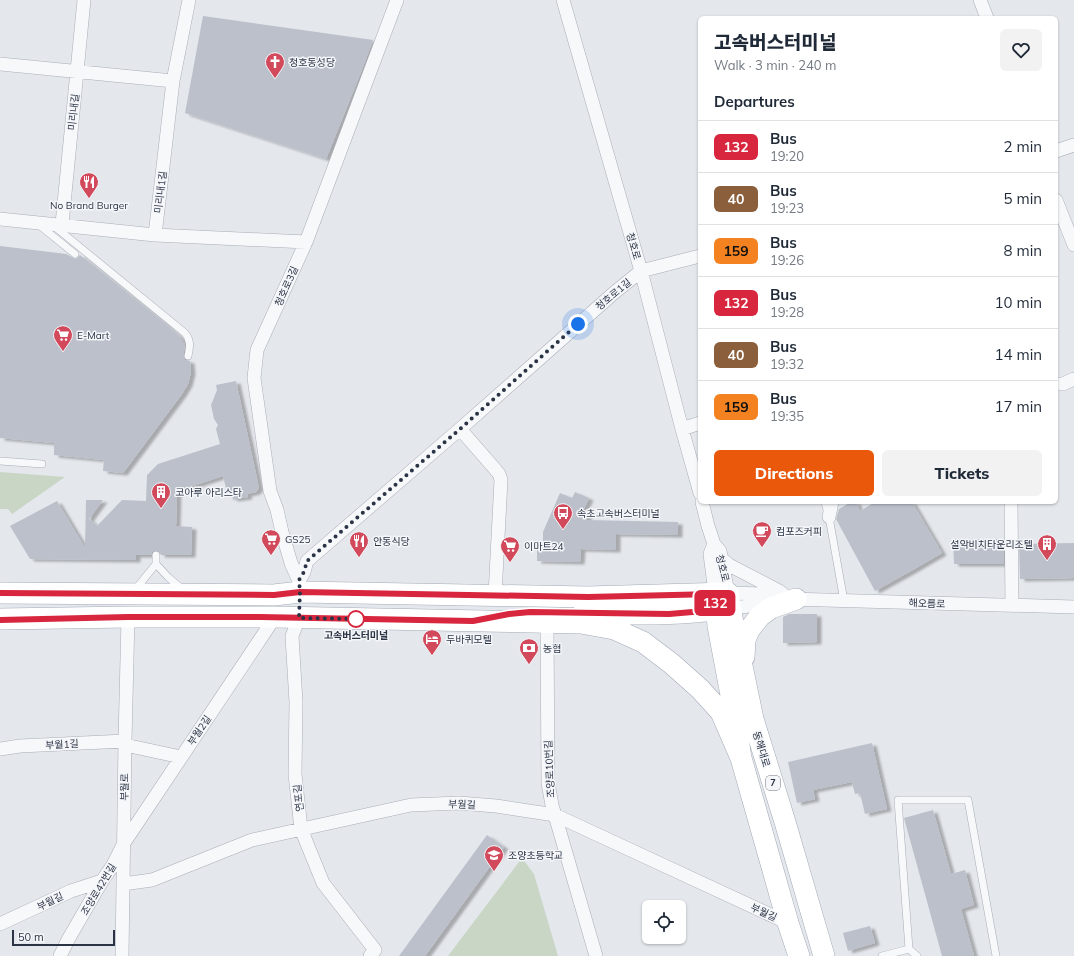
<!DOCTYPE html>
<meta charset="utf-8">
<style>
body{margin:0;font-family:Mulish,"Noto Sans KR",sans-serif;background:#f2f2f3;color:#1f2937;height:100vh;display:flex;flex-direction:column;font-size:15px;white-space:nowrap}
*{box-sizing:border-box;margin:0}
p{font-size:13px;color:#747a83}
.icon{flex:none;width:22px;height:22px;fill:none;stroke:currentColor;stroke-width:2;stroke-linecap:round;stroke-linejoin:round}
.map{position:relative;flex:1;overflow:hidden}
.panel{position:absolute;left:698px;top:16px;width:360px;height:488px;display:flex;flex-direction:column;background:#fff;border-radius:6px;box-shadow:0 1px 3px #0004}
.panel>*{flex:none}
.badge{padding:0 8px;border-radius:6px;font-size:14px;line-height:26px}
.tools{position:absolute;left:642px;top:900px;display:grid;gap:8px}
.tools a{display:grid;place-items:center;width:44px;height:44px;border-radius:6px;background:#fff;box-shadow:0 1px 3px #0004;font-size:20px}
.scale{position:absolute;left:12px;bottom:10px;width:103px;box-sizing:border-box;padding-left:4px;border:2px solid #2b3445;border-top:0;font-size:11px;line-height:14px;white-space:nowrap;color:#2b3445;-webkit-text-stroke:3px #f4f6f9;paint-order:stroke}
.you{position:absolute;width:20px;height:20px;margin:-10px;border:3px solid #fff;border-radius:50%;background:#1a73e8;box-shadow:0 0 0 6px #1a73e833}
.map>.badge{position:absolute;translate:-50% -50%;box-shadow:0 0 0 2px #fff}
h2{padding:0 16px;font-size:15px;line-height:36px}
.round{display:grid;place-items:center;flex:none;width:42px;height:42px;border-radius:6px;background:#f2f2f3}
.summary{display:flex;align-items:center;justify-content:space-between;height:68px;padding:0 16px}
h1{font-size:19px;font-weight:800;line-height:30px}
.action{display:flex;gap:8px;margin-top:auto;padding:8px 16px}
.action a{flex:1;height:46px;border-radius:6px;background:#ea580c;color:#fff;font-size:16px;font-weight:800;line-height:46px;text-align:center}
.action a+a{background:#f2f2f3;color:#1f2937}
ul{padding:0;list-style:none}
li{display:flex;align-items:center;gap:12px;height:52px;padding:0 16px;border-top:1px solid #e0e1e3}
li div{flex:1}
li b{display:block;font-size:15px}
li em{font-style:normal}
li .badge{min-width:44px;font-weight:700;text-align:center}
.map>svg:first-child{display:block}
</style>
<div class="map">
<svg width="1074" height="956" viewBox="0 0 1074 956">
<defs>
<filter id="shadow"><feDropShadow dx="4.5" dy="2.5" stdDeviation="1" flood-color="#0004"/></filter>
</defs>
<rect width="100%" height="100%" fill="#e4e7ec"/>
<path fill="#c9d6c5" d="M0,472L65,477L12,514L8,509H0Z
M522,858L534,874L558,956H448Z"/>
<path fill="#bbc0ca" filter="url(#shadow)" d="M203,16L373,40L361,72L326,159L185,113Z
M0,246L66,254L75,259L77,258L80,255L160,319L179,336L185,345L183,357L185,360L190,361L191,372L188,384L182,394L123,473L103,471L104,460L54,455V443L0,438Z
M236,381L259,488L256,492L247,494L248,497L233,499V497H229L227,488H226L223,476L177,491L176,526L192,527L191,555H161L159,551L156,550L152,552L151,555H136V560L30,559L10,526L57,501L85,548L86,500H103L89,519L97,526L122,500L146,501L147,475L158,464L220,444L216,429L218,425L214,419L211,405L217,390L216,385Z
M575,492L589,498L582,513L588,515L586,520L678,522V535L616,534V550L581,549L580,562L537,561V549H543V532L560,493L572,498Z
M851,502H856L860,511L875,502H912L942,553L911,571L875,591L836,519L839,509Z
M953,539H999V544H1003L1004,564H954Z
M1074,543V578L1020,579L1019,544Z
M789,614H817V642L783,643V617Z
M872,743L887,809L865,814L860,793L855,794L852,782L813,790L815,799L797,803L788,762Z
M933,810L951,874L965,870L974,905L961,909L974,956H942L904,818Z
M487,835L504,847L425,956H399Z
M870,926L875,943L848,951L843,933Z"/>
<g fill="none" stroke-linecap="round" stroke-linejoin="round">
<g stroke="#a9aeb7" stroke-width="8">
<path id="service" d="M39,225L75,254
M54,226L185,333C191,340 190,347 188,356
M0,461L42,464
M825,502L829,517L844,601
M156,564L168,577L182,589
M134,591L156,564V555
M882,956L909,949
M917,956L909,949L898,800H968L996,956"/>
</g>
<g stroke="#a9aeb7" stroke-width="14">
<path id="minor" d="M563,0L641,271L682,429L700,493
M980,0L987,18
M0,64L173,81
M1056,151L1074,145
M1056,200L1074,245
M0,219L155,235L306,242
M62,224L84,0
M155,235L173,81L189,0
M1056,384H1063L1074,379
M460,429L495,469L499,474L501,480L495,595
M682,429L700,423
M702,502L708,526L714,544L720,551L728,593L766,594L780,598L789,599L1074,607
M1011,502L1012,606
M829,517L832,502
M714,544L710,554L715,593
M721,558L729,565L779,591L783,594
M299,581L304,572L307,561L460,429L615,292L641,271L700,256
M300,592L299,581L291,563L282,532L277,510L270,491L254,378L257,350L306,242L397,0
M731,608L768,604L773,601
M299,618L292,636L296,702L295,774L301,829L323,883L375,950L370,956
M547,623L548,783L552,805L596,956
M125,745L181,757
M0,749L20,746L125,741
M123,884L152,880L252,840L411,805L459,803L496,806L555,815L788,923
M0,924L71,891L102,881
M60,956L69,938L102,881L113,865L124,843L275,617
M122,956L125,741L128,617"/>
</g>
<g stroke="#a3abb8" stroke-width="22">
<path id="primary" d="M0,593L274,595L300,592L588,597L728,593L732,618L753,719L785,822L824,956
M715,593L718,626L731,695L741,758L788,923L799,956
M583,613C632,614 680,616 729,608
M0,619L128,617H275L581,623L614,629L643,642L672,664L700,689L721,712L741,758
M744,657L745,640L749,630L760,616L771,608L796,599"/>
</g>
<use href="#service" stroke="#f7f8fa" stroke-width="7"/>
<use href="#minor" stroke="#f7f8fa" stroke-width="13"/>
<use href="#primary" stroke="#fff" stroke-width="21"/>
</g>
<g fill="none" stroke-linecap="round" stroke-linejoin="round">
<g stroke="#fff" stroke-width="9">
<path id="line" d="M0,593L274,595L300,592L588,597L715,594L716,610L669,614L530,612L509,614L473,621L260,617H128L0,620"/>
</g>
<use href="#line" stroke="#d7263d" stroke-width="6"/>
<path stroke="#2b3445" stroke-width="4" stroke-dasharray="0 7.2" d="M356,619H362L299,618L300,592L299,580L304,572L307,561L460,429L578,324"/>
</g>
<defs>
<g id="church-pin" transform="scale(1)"><path d="M0 17L-7.5 6A9.5 9.5 0 1 1 7.5 6Z" fill="#d1495b" stroke="#f4f6f9"/><path d="M-1.2-6h2.4v3.5h3.3v2.4h-3.3V6h-2.4V-.1h-3.3v-2.4h3.3Z" fill="#fff"/></g>
<g id="restaurant-pin" transform="scale(1)"><path d="M0 17L-7.5 6A9.5 9.5 0 1 1 7.5 6Z" fill="#d1495b" stroke="#f4f6f9"/><path d="M-5-6h1v4h1v-4h1v4h1v-4h1v5L-1.5 .5V6h-2V.5L-5-1ZM5-6V6H3V1.5H1.5Q1.5-4 5-6Z" fill="#fff"/></g>
<g id="supermarket-pin" transform="scale(1)"><path d="M0 17L-7.5 6A9.5 9.5 0 1 1 7.5 6Z" fill="#d1495b" stroke="#f4f6f9"/><path d="M-6-5.5h2.5l.6 2H6L4.5 2H-2.5L-4.4-4H-6ZM-1.5 3.2a1.3 1.3 0 1 0 .1 0ZM3 3.2a1.3 1.3 0 1 0 .1 0Z" fill="#fff"/></g>
<g id="building-pin" transform="scale(1)"><path d="M0 17L-7.5 6A9.5 9.5 0 1 1 7.5 6Z" fill="#d1495b" stroke="#f4f6f9"/><path d="M-4-6H4V6H1V3H-1V6H-4ZM-2.5-4.3h1.7v1.8h-1.7ZM.8-4.3h1.7v1.8H.8ZM-2.5-1h1.7V.8h-1.7ZM.8-1h1.7V.8H.8Z" fill="#fff"/></g>
<g id="bus-pin" transform="scale(1)"><path d="M0 17L-7.5 6A9.5 9.5 0 1 1 7.5 6Z" fill="#d1495b" stroke="#f4f6f9"/><path d="M-5-6H5V4H4V6H2V4H-2V6H-4V4H-5ZM-3.5-4V0h7V-4ZM-3.5 1.2v1.5H-2V1.2ZM2 1.2v1.5H3.5V1.2Z" fill="#fff"/></g>
<g id="cafe-pin" transform="scale(1)"><path d="M0 17L-7.5 6A9.5 9.5 0 1 1 7.5 6Z" fill="#d1495b" stroke="#f4f6f9"/><path d="M-5.5-4.5H6V0H3Q3 3.5 0 3.5H-2.5Q-5.5 3.5-5.5 0ZM3-3.2v2h1.7v-2ZM-6 4.5H4V6H-6Z" fill="#fff"/></g>
<g id="hotel-pin" transform="scale(1)"><path d="M0 17L-7.5 6A9.5 9.5 0 1 1 7.5 6Z" fill="#d1495b" stroke="#f4f6f9"/><path d="M-6-4.5h1.5V1H6V5H4.5V3h-9V5H-6ZM-4 0a1.8 1.8 0 1 1 3.6 0ZM.5 0V-2.5h3Q6-2.5 6 0Z" fill="#fff"/></g>
<g id="bank-pin" transform="scale(1)"><path d="M0 17L-7.5 6A9.5 9.5 0 1 1 7.5 6Z" fill="#d1495b" stroke="#f4f6f9"/><path d="M-6-4H6V4H-6ZM0-2.3a2.3 2.3 0 1 0 0 4.6a2.3 2.3 0 1 0 0-4.6Z" fill="#fff"/></g>
<g id="school-pin" transform="scale(1)"><path d="M0 17L-7.5 6A9.5 9.5 0 1 1 7.5 6Z" fill="#d1495b" stroke="#f4f6f9"/><path d="M0-5L7-2L0 1L-7-2ZM-4 1L0 2.5L4 1V4Q0 6-4 4Z" fill="#fff"/></g>
</defs>
<g fill-rule="evenodd">
<use href="#church-pin" x="275" y="62"/>
<use href="#restaurant-pin" x="89" y="182"/>
<use href="#supermarket-pin" x="63" y="335"/>
<use href="#building-pin" x="161" y="492"/>
<use href="#bus-pin" x="563" y="513"/>
<use href="#cafe-pin" x="762" y="531"/>
<use href="#supermarket-pin" x="271" y="539"/>
<use href="#restaurant-pin" x="359" y="541"/>
<use href="#building-pin" x="1047" y="544"/>
<use href="#supermarket-pin" x="510" y="546"/>
<use href="#hotel-pin" x="432" y="639"/>
<use href="#bank-pin" x="529" y="648"/>
<use href="#school-pin" x="494" y="855"/>
</g>
<circle fill="#fff" stroke="#d7263d" stroke-width="2" cx="356" cy="619" r="8"/>
<g text-anchor="middle" stroke-width="3" stroke-linejoin="round" paint-order="stroke">
<rect fill="#f4f6f9" stroke="#676e7b" stroke-width="1" x="766" y="776" width="14" height="14" rx="3"/>
<g font-size="9" font-weight="bold" fill="#2b3445">
<text x="773" y="786">7</text>
</g>
<g font-size="10" fill="#2b3445" stroke="#f4f6f9" text-anchor="start">
<text x="289" y="66">청호동성당</text>
<text x="89" y="209" text-anchor="middle">No Brand Burger</text>
<text x="77" y="339">E-Mart</text>
<text x="175" y="496">코아루 아리스타</text>
<text x="577" y="517">속초고속버스터미널</text>
<text x="776" y="535">컴포즈커피</text>
<text x="285" y="543">GS25</text>
<text x="373" y="545">안동식당</text>
<text x="1033" y="548" text-anchor="end">설악비치타운리조텔</text>
<text x="524" y="550">이마트24</text>
<text x="446" y="643">두바퀴모텔</text>
<text x="543" y="652">농협</text>
<text x="508" y="859">조양초등학교</text>
</g>
<g font-size="10" fill="#2b3445" stroke="#f4f6f9">
<text transform="translate(73 112) rotate(-84)" y="4">미리내길</text>
<text transform="translate(160 192) rotate(-83)" y="4">미리내1길</text>
<text transform="translate(634 246) rotate(74)" y="4">청호로</text>
<text transform="translate(286 286) rotate(-66)" y="4">청호로3길</text>
<text transform="translate(613 294) rotate(-40)" y="4">청호로1길</text>
<text transform="translate(723 568) rotate(76)" y="4">청호로</text>
<text transform="translate(927 603) rotate(2)" y="4">해오름로</text>
<text transform="translate(199 730) rotate(-56)" y="4">부월2길</text>
<text transform="translate(62 744) rotate(-3)" y="4">부월1길</text>
<text transform="translate(762 749) rotate(73)" y="4">동해대로</text>
<text transform="translate(549 769) rotate(-93)" y="4">조양로10번길</text>
<text transform="translate(124 787) rotate(-89)" y="4">부월로</text>
<text transform="translate(298 798) rotate(-96)" y="4">연포길</text>
<text transform="translate(462 804) rotate(2)" y="4">부월길</text>
<text transform="translate(98 889) rotate(-59)" y="4">조양로42번길</text>
<text transform="translate(50 901) rotate(-26)" y="4">부월길</text>
<text transform="translate(764 912) rotate(25)" y="4">부월길</text>
</g>
<g font-size="10" font-weight="bold" fill="#2b3445" stroke="#f4f6f9">
<text x="356" y="639">고속버스터미널</text>
</g>
</g>
</svg>
<div class="tools">
<a><svg class="icon" aria-label="locate" viewBox="0 0 24 24"><circle cx="12" cy="12" r="6"/><path d="M12 2v4M12 18v4M2 12h4M18 12h4"/></svg></a>
</div>
<div class="scale">50 m</div>
<div class="you" style="left:578px;top:324px"></div>
<b class="badge" style="left:715px;top:603px;background:#d7263d;color:#fff">132</b>
<section class="panel">
<div class="summary"><div><h1>고속버스터미널</h1><p>Walk · 3 min · 240 m</p></div><a class="round"><svg class="icon" aria-label="heart" viewBox="0 0 24 24"><path d="M12 20l-8-8c-3-5 5-10 8-4 3-6 11-1 8 4z"/></svg></a></div>
<h2>Departures</h2>
<ul>
<li><span class="badge" style="background:#d7263d;color:#fff">132</span><div><b>Bus</b><p>19:20</p></div><em>2 min</em></li>
<li><span class="badge" style="background:#8b5e3c;color:#fff">40</span><div><b>Bus</b><p>19:23</p></div><em>5 min</em></li>
<li><span class="badge" style="background:#f58220;color:#111">159</span><div><b>Bus</b><p>19:26</p></div><em>8 min</em></li>
<li><span class="badge" style="background:#d7263d;color:#fff">132</span><div><b>Bus</b><p>19:28</p></div><em>10 min</em></li>
<li><span class="badge" style="background:#8b5e3c;color:#fff">40</span><div><b>Bus</b><p>19:32</p></div><em>14 min</em></li>
<li><span class="badge" style="background:#f58220;color:#111">159</span><div><b>Bus</b><p>19:35</p></div><em>17 min</em></li>
</ul>
<div class="action"><a>Directions</a><a>Tickets</a></div>
</section>
</div>
